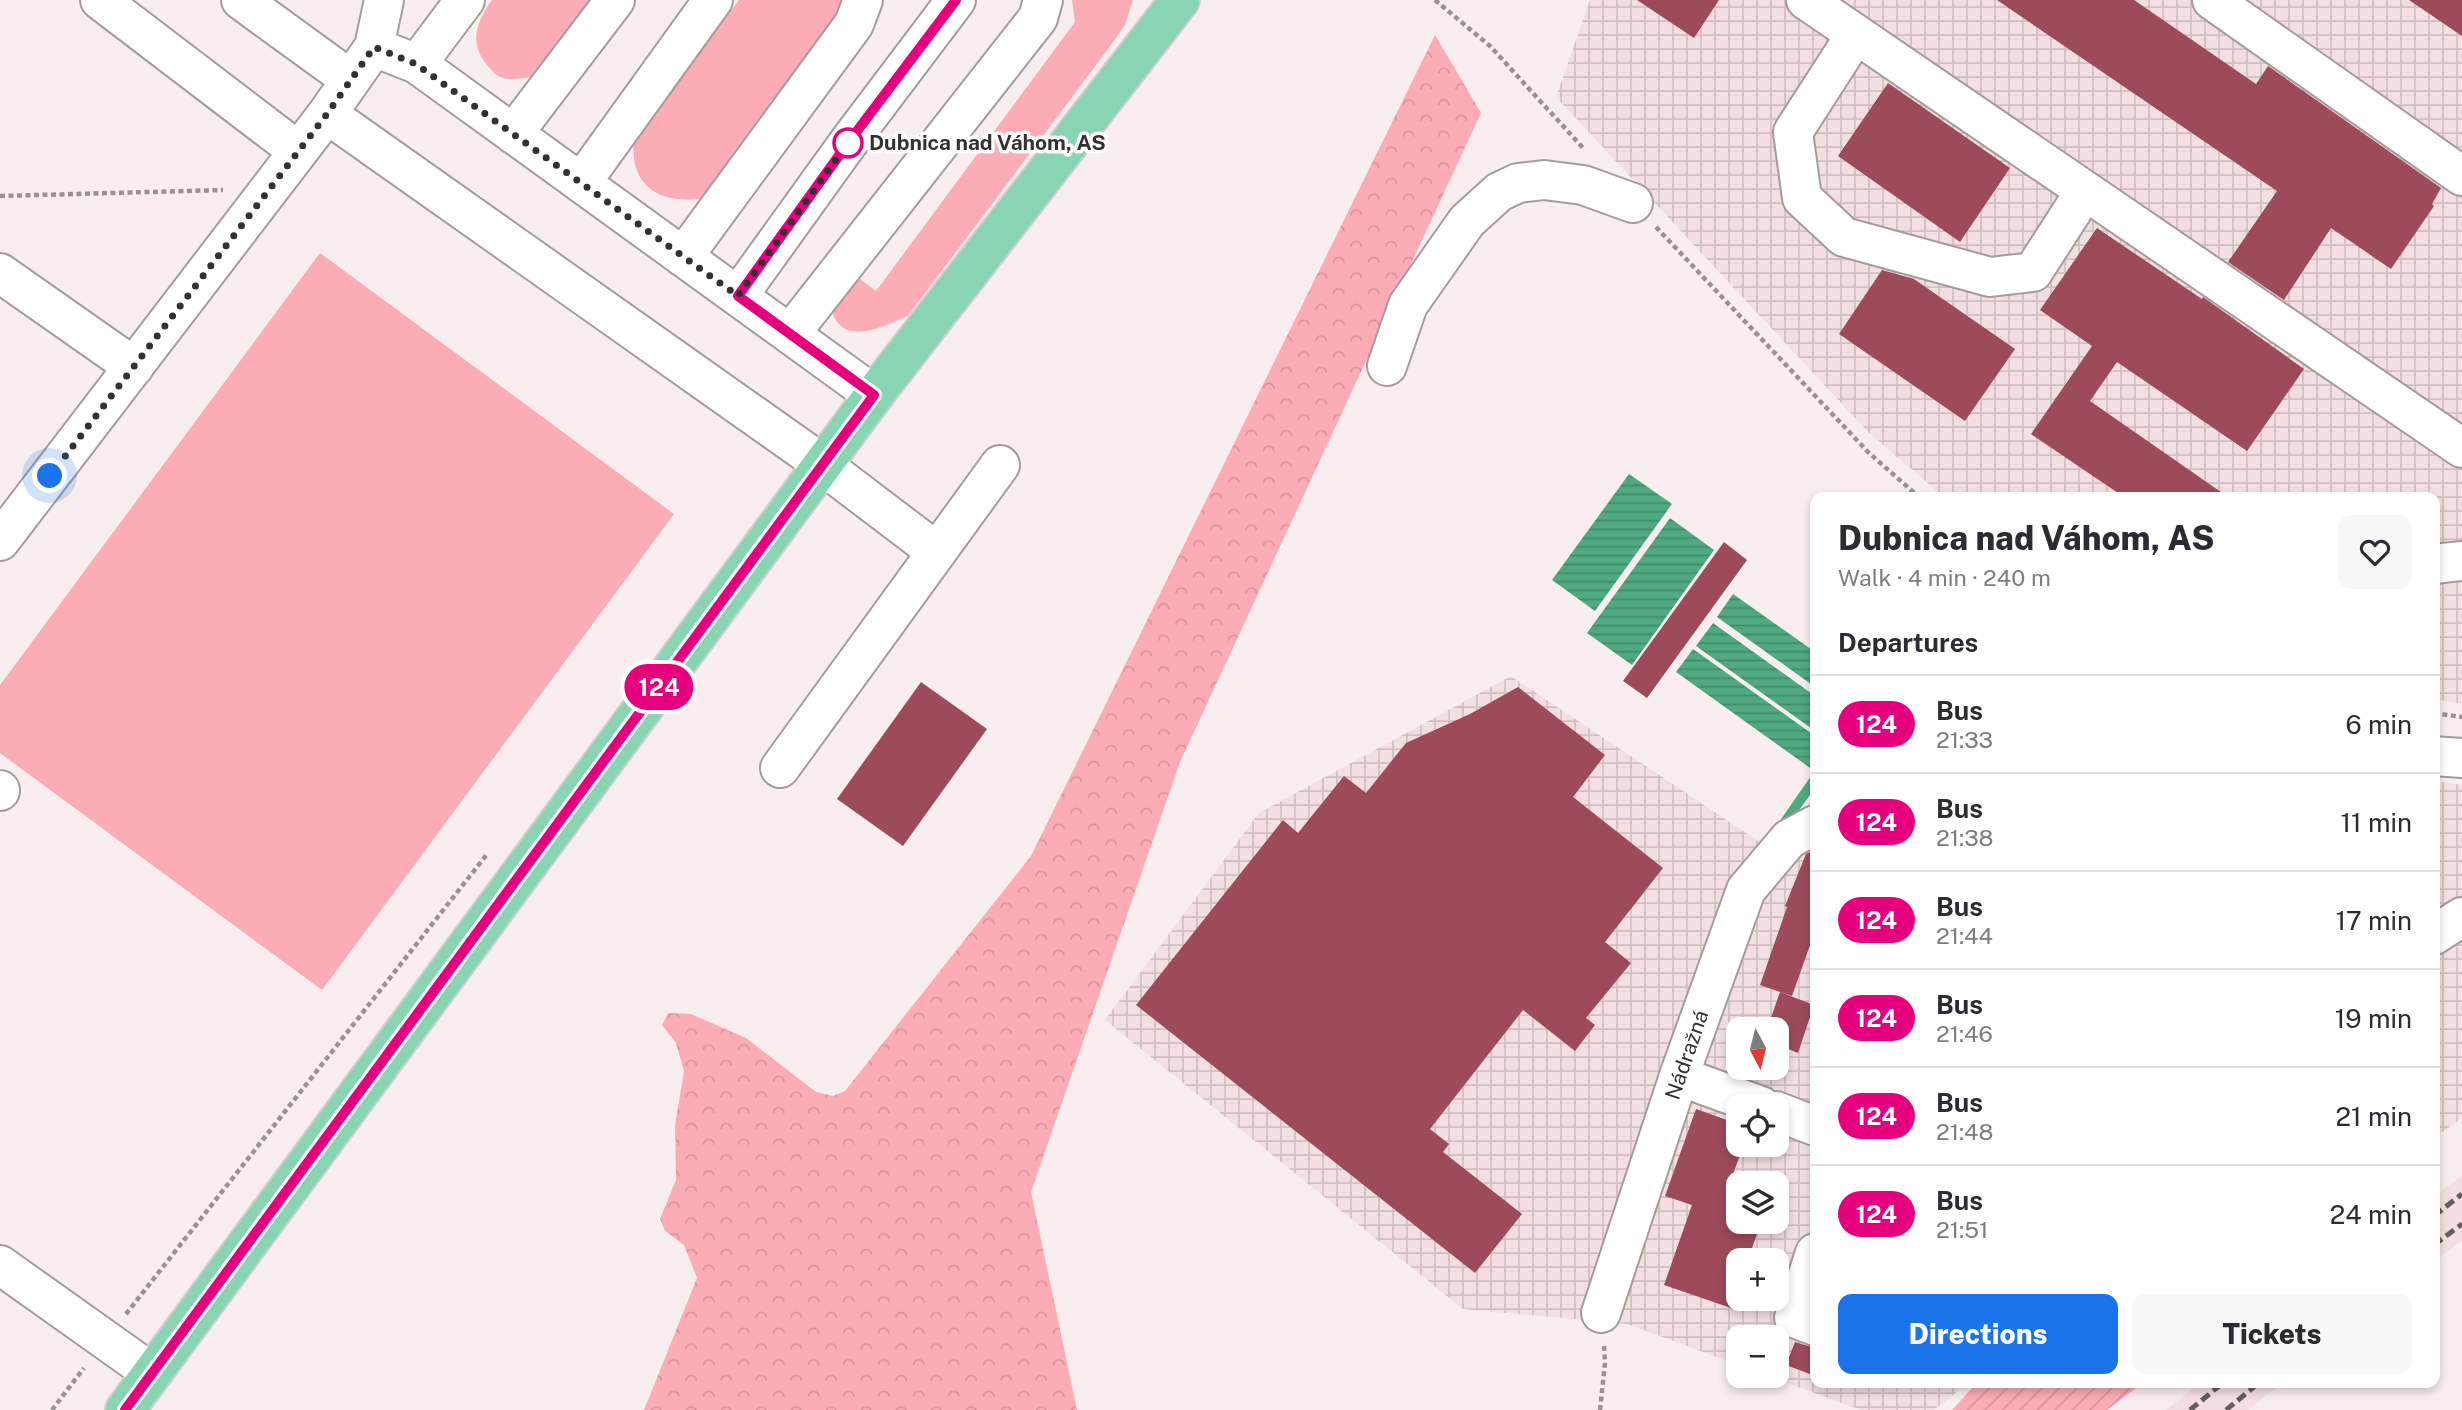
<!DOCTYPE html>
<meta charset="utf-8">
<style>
body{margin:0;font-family:"Public Sans",sans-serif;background:#f7f7f7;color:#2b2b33;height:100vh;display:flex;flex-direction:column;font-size:26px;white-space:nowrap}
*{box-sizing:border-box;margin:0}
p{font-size:23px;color:#7c7c81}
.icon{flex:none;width:38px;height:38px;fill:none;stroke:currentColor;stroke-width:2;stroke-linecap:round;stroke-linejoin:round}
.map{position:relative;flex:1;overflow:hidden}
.details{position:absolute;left:1810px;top:492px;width:630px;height:896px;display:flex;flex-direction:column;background:#fff;border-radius:14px;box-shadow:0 4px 10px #0003}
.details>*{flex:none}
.badge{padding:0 14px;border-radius:23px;font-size:24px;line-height:46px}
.needle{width:46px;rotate:173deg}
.controls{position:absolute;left:1726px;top:1017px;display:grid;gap:14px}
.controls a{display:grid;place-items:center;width:63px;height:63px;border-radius:14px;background:#fff;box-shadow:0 4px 10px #0003;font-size:35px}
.you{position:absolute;width:35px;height:35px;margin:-18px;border:5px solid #fff;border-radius:50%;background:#1a73e8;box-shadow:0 0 0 10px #1a73e833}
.map>.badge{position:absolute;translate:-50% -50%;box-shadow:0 0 0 4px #fff}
h2{padding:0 28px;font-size:26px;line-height:63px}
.round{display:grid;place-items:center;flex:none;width:74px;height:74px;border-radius:14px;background:#f7f7f7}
.overview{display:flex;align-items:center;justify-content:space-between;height:119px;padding:0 28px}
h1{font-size:33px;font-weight:800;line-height:52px}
.action{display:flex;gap:14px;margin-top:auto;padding:14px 28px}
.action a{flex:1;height:80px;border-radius:14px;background:#1a73e8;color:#fff;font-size:28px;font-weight:800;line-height:80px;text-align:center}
.action a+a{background:#f7f7f7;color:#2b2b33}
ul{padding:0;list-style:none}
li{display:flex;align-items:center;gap:21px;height:98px;padding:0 28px;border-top:2px solid #e1e1e2}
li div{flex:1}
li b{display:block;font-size:26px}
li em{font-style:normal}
li .badge{min-width:77px;font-weight:700;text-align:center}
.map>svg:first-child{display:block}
</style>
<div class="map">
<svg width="2462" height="1410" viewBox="0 0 2462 1410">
<defs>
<pattern id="industrial-grid" width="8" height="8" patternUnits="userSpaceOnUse" patternTransform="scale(1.75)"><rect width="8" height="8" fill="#f3dfe1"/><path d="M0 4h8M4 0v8" fill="none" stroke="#d1c0c1"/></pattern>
<pattern id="forest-crowns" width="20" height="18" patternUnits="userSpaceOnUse" patternTransform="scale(1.75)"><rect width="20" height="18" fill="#fcacb5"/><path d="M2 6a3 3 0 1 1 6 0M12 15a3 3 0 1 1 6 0" fill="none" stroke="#d9949c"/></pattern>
<pattern id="garden-furrows" width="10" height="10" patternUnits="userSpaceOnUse" patternTransform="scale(1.75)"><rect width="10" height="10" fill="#fcacb5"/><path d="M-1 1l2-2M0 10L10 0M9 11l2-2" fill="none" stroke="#d9949c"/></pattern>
<pattern id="water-rules" width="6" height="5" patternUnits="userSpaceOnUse" patternTransform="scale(1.75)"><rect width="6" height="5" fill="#4faa7f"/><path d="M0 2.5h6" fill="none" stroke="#428b68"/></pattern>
</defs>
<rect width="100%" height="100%" fill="#f9eeef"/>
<path fill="#f3dfe1" d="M2462,1175V1240L2434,1262V1197Z
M2201,1382H2282V1383L2248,1410H2166Z"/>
<path fill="url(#industrial-grid)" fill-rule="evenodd" d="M1590,0H2462V704L2434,699V497H1944L1869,433L1556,97Z
M1511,676L1758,841L1815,807V1382L1968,1383L1934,1410H1861L1768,1376H1776V1337H1738V1365L1627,1324L1463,1309L1105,1020L1259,813ZM1738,1029H1776V1068H1738ZM1738,1106H1776V1144H1738ZM1738,1183H1776V1222H1738ZM1738,1260H1776V1298H1738Z
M2434,781L2462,785V1118L2434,1138Z"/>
<path fill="#fcacb5" d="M492,0H598L534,77C523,78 510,81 500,77C493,73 489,67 484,61C469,40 478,19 492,0Z
M739,0H850L704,198C657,206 626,183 635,134Z
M1072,0H1133L1125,25L1108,49L908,316C882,327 842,348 831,309L852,273L876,291L1075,22Z
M320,253L674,514L322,990L0,753V685Z"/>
<path fill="url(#forest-crowns)" d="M1435,35L1481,113L1180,762L1031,1192L1077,1410H644L697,1278L684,1245L665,1231L660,1219L676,1180L675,1126L684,1071L676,1043L662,1025L668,1013L691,1014L746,1038L816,1092L833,1096L845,1091L1031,856Z"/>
<path fill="url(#garden-furrows)" d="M1977,1383V1382L2143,1383L2107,1410H1952Z"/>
<path fill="url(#water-rules)" d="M1629,474L1672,504L1595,611L1552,580Z
M1670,518L1714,550L1632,665L1587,633Z
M1733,594L1815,652V687L1717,617Z
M1713,623L1815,696V731L1696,646Z
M1693,649L1815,736L1813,770L1676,672Z"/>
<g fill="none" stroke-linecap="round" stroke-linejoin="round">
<path stroke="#4faa7f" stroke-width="10" d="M1791,825L1785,822L1815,779"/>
</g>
<path fill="#9d4b58" d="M1637,0H1719L1694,38Z
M1997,0H2134L2256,84L2268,66L2441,188L2432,204L2434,206L2391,269L2331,228L2284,300L2228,262L2277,191Z
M2409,0H2462V36Z
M1888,83L2010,168L1960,242L1838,156Z
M2097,228L2202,299L2203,297L2304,369L2247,451L2117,362L2090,401L2228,497H2124L2031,434L2092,346L2040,310Z
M1882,270L1914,279L2015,349L1965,421L1839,334Z
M1724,542L1747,560L1647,698L1623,681Z
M921,682L987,729L903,846L837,799Z
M1518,687L1605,755L1573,797L1663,868L1605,942L1631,963L1586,1018L1595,1025L1575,1051L1523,1010L1430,1129L1449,1144L1443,1152L1522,1214L1475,1273L1136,1005L1283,820L1298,833L1344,776L1366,793L1406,743L1470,714Z
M1815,850V931L1792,996L1760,985L1787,907L1785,906L1806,854Z
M1780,992L1814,1005L1798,1053L1776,1044V1029H1767Z
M1696,1109L1738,1124V1144H1744L1732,1177L1749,1183H1738V1222H1761L1748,1260H1738V1288L1731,1308L1664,1285L1692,1205L1665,1196Z
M1795,1342L1815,1348V1376L1786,1365Z"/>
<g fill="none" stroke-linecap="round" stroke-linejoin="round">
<g stroke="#a69b9c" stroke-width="42">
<path id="minor" d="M100,0L298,151
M241,0L351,80
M1806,0L2462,448
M2212,0L2462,176
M1856,34L1793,132L1802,198L1844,237L1990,277L2033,272L2085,191
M374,47L417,64L874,395
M417,64L465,0
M327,114L804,451L937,552
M513,134L615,0
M581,183L713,0
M683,257L854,24L863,0
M0,273L134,367
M738,296L848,143L956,0
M790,334L1038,18L1043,0
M1387,366L1408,305L1467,221L1499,192L1518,183L1544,180L1583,185L1633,203
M0,541L327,114L374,47L384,0
M2434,564L2462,561
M2434,756L2462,758
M780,768L1000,465
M0,790V791
M2434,935L2462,917
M1679,1076L1761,1106
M1776,1111L1815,1126
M1815,1253L1794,1318L1815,1326
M0,1265L152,1373
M1601,1313L1679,1076L1746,890L1789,839L1815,825"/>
</g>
<g stroke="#cecdcd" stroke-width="42">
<path id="major" d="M125,1410L874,395L1180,0"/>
</g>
<path stroke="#999192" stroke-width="4.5" stroke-dasharray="5 3.5" stroke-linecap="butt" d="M1435,0L1490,46L1584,149
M0,196L223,190
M1656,227L1869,453L1919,497
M2434,713L2462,717
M126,1314L488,853
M52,1410L84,1368
M1600,1410L1605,1363L1604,1346"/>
<use href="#minor" stroke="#fff" stroke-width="38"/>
<use href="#major" stroke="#88d4b3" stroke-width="38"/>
<path stroke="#635d5e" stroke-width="5" stroke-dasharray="10 5" stroke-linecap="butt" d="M2434,1216L2462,1194
M2434,1245L2462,1224
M2190,1410L2224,1382
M2226,1410L2260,1382"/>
</g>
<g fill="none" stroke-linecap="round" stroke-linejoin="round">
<g stroke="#fff" stroke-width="16">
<path id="line" d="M125,1410L874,395L738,296L848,143L956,0"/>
</g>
<use href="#line" stroke="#e6007e" stroke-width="10"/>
<path stroke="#343030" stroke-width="7" stroke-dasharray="0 12.6" d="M50,476L327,114L374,47L416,64L738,296L848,143"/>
</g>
<circle fill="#fff" stroke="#e6007e" stroke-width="3.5" cx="848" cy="143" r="14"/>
<g text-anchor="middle" stroke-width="7" stroke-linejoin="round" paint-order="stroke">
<g font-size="21" font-weight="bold" fill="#343030" stroke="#fff" text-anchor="start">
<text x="869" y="150">Dubnica nad Váhom, AS</text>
</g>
<g font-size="21" fill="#343030" stroke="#fff">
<text transform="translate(1687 1055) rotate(-71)" y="7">Nádražná</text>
</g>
</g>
</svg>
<div class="controls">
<a><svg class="needle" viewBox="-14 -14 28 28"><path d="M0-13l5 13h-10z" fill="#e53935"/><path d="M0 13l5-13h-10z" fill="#7c7c81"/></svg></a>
<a><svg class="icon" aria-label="locate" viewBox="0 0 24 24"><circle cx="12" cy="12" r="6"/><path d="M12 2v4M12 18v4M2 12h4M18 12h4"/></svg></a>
<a><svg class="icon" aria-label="layers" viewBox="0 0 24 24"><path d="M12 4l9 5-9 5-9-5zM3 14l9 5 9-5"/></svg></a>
<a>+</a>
<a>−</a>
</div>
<div class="you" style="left:50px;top:476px"></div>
<b class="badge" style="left:659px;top:687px;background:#e6007e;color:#fff">124</b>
<section class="details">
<div class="overview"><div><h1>Dubnica nad Váhom, AS</h1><p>Walk · 4 min · 240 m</p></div><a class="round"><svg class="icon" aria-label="heart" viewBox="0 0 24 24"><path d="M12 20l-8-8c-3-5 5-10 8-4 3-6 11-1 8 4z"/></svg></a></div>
<h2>Departures</h2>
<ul>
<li><span class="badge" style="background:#e6007e;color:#fff">124</span><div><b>Bus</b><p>21:33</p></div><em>6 min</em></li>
<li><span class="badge" style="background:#e6007e;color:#fff">124</span><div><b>Bus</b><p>21:38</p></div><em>11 min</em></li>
<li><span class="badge" style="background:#e6007e;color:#fff">124</span><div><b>Bus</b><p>21:44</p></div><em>17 min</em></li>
<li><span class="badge" style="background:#e6007e;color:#fff">124</span><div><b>Bus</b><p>21:46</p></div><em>19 min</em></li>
<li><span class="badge" style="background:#e6007e;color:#fff">124</span><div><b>Bus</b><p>21:48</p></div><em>21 min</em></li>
<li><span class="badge" style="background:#e6007e;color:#fff">124</span><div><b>Bus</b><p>21:51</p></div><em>24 min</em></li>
</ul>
<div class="action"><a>Directions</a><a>Tickets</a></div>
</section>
</div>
